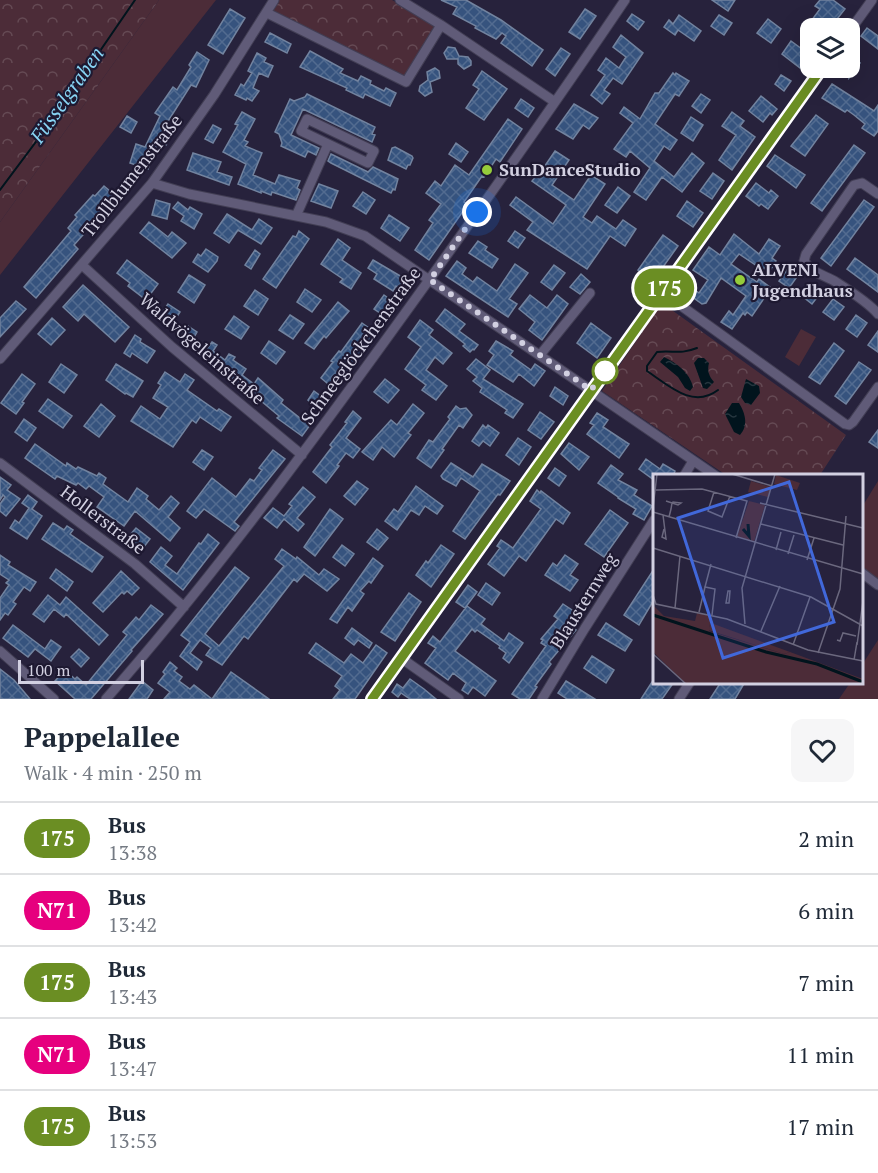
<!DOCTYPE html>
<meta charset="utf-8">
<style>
body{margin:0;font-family:"PT Serif",serif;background:#f6f6f7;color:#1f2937;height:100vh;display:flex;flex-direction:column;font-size:22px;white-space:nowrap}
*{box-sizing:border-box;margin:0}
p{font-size:20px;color:#747a83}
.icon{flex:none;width:33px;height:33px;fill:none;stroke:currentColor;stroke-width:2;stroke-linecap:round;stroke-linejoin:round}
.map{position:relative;height:699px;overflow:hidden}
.side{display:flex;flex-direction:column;background:#fff;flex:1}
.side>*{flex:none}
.badge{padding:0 12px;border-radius:20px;font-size:21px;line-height:39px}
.fabs{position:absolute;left:800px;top:18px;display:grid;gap:12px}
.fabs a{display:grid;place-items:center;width:60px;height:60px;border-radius:12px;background:#fff;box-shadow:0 6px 24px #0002;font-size:30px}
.scale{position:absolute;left:18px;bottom:15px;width:126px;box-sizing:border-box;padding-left:6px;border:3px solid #d2d0e1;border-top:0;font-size:16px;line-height:21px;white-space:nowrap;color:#d2d0e1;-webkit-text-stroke:4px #1e1931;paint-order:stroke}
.you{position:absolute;width:30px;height:30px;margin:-15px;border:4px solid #fff;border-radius:50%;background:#1a73e8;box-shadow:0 0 0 9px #1a73e833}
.map>.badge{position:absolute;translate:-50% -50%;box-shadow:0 0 0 3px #fff}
.round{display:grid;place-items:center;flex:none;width:63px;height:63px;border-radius:12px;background:#f6f6f7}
.overview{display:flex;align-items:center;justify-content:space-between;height:102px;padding:0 24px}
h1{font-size:28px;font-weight:600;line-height:45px}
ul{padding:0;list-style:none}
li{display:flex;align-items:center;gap:18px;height:72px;padding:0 24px;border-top:2px solid #e0e1e3}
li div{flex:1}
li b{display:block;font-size:22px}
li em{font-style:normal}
li .badge{min-width:66px;font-weight:700;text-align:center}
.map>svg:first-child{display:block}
</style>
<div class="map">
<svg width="878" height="699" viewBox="0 0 878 699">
<defs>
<pattern id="forest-crowns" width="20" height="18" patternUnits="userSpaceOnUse" patternTransform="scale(1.5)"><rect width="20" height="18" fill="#4c2c38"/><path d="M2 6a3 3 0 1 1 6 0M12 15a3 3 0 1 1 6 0" fill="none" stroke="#654a54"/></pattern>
<pattern id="water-ripples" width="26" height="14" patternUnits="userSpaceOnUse" patternTransform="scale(1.5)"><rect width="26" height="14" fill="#01141d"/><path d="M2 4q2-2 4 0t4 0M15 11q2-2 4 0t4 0" fill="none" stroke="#25353e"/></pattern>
<pattern id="building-cross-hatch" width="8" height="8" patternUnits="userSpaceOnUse" patternTransform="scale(1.5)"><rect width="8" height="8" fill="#36537e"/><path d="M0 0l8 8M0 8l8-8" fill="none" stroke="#526b90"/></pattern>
</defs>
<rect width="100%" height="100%" fill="#27223c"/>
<path fill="#4c2c38" d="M159,0H216L0,275V222Z
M801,329L816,337L799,366L785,357Z
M878,481V581L862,570V507Z
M878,640V699H839L850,683L862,682V665Z"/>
<path fill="url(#forest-crowns)" d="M0,0H159L0,222Z
M279,0H392L436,25L404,78L272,12Z
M662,303L846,435L820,475H726L602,391Z"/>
<path fill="url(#water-ripples)" d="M664,357C677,363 690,373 693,387L690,391L685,388L678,377L660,362Z
M698,358H704L709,363C707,371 709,376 714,382L707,389L703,388L694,363Z
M746,379L759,386L760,393L751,405L745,403L741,397Z
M732,403H739C745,413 749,425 740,435L734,432L725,414Z"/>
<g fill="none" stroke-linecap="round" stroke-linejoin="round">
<path stroke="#01141d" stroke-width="2" d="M0,190L56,115L135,0
M697,348C679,355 674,350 657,352L647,366V371C669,386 693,409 718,390"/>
</g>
<path fill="url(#building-cross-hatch)" stroke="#72839f" stroke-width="1.5" d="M441,0H466L501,20L543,50L532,66L501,43L506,36L502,33L496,39L475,28L476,26L453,14L457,7Z
M712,0H735L728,11Z
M820,0H833L845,9L830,28H806L820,9L815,6Z
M230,9L245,18L223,54L208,45Z
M585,9L596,16L580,39L569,32Z
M632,14L644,22L638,30L627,21Z
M679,15L701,31L694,41L678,30L675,35L664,27L669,20L673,24Z
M719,15L732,23L724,35L711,26Z
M768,19L781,29L771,43L757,33Z
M867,28L878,36V49L861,36Z
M270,33L291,44L287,53L265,42Z
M621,35L643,53L622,84L613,78L604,90L610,94L602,104L591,95L605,75L598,70L606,58L619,68L626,57L613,47Z
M791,41L810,55L800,68L782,54Z
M448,47L455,48L459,56L468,57L471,61V65L464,69L458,64V59H447L444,53Z
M561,48L570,54L555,76L546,69Z
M310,51L343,69L340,73L358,81L361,76L371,81L370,84L384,91L386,88L396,93L390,106L365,94L363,98L346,90L347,88L300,67Z
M197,52L209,60L196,87L191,85L163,129L172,134L166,145L158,141L148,169L130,163L136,144L145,147L160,116L155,113L173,87L177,90L191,67L189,65Z
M257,53L266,58L264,62L273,66L268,77L259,73L253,88L259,91L252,101L247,98L246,100L235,95L241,84L244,86L252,73L248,71Z
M852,58L860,63L849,78V62Z
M435,68L439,71L440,78L430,82L432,92L425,96L419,91L420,86L428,80L427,72Z
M482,71L507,89L484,120L466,108L479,89L473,85Z
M673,73L675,75L676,73L689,81L679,96L675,94L655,124L677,140L670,150L664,146L654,161L674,177L692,153L704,163L682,192L662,177L646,200L634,192L650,168L630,151L626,157L614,149L633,123L620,113L624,107L640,119L655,93H659Z
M781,75L791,81L784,91L775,84Z
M832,84L874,111L878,105V131L874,136L862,128L865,124L854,115L847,110L845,112L822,98Z
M307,94L375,127L372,134L375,135L372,142L303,109L291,135L319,148L316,155L308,151L305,157L281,146L282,143L279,134L275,132L290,99L294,101L305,97Z
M701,94L710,100L701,113L692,106Z
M761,96L777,109L772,115L770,113L763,122L749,111Z
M521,99L534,108L528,117L515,108Z
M574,104L598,118L589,129L583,125L573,139L556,129Z
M242,112L255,119L244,140L248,142L245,146L262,153L253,175L275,184L279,175L300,181L297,188L300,190L296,200L272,192L271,195L261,191V193L238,184L246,164L223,152L238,125L235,124Z
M732,112L744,121L740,126L755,137L732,170L719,160L736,135L722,126Z
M816,115L828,124L805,156L791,146Z
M127,116L137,122L131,133L120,127Z
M691,117L703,125L693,141L681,133Z
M508,119L522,129L500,162L496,159L484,177L482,176L464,202L468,204L429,260L415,250L433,223L429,220L441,204L426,193L435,181L441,186L455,165L469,175Z
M213,125L221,129L213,143L205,139Z
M456,143L468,152L461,162L449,154Z
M854,145L865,153L822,211L811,203Z
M395,147L412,156L413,158L410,165H408L406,169L388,160L392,148Z
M555,151L569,160L552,185L574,200L591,175L605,184L583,217L592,223L597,216L616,229L623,220L636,229L625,246L610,236L587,269L527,230L533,222L510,205L516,197L553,224L566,205L532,181L537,175L538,176Z
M193,153L221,162L217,172L232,177L229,185L187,170Z
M331,154L368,172L373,167L398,179L395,190L393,189L391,193L331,163L328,161Z
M775,155L805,175L796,188L767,166Z
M713,173L724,181L712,199L700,191Z
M756,183L769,193L771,190L778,196L768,209L761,204L759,206L746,196Z
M319,184L338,191L331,208L311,201Z
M104,186L116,196L88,226L90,227L74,245L78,249L36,298L24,287L71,231L68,228L77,217L75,215L93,195L95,196Z
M618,187L630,196L617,213L605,205Z
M363,192L375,200L366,214L353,206Z
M156,200L170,204L167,219L152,215Z
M864,200L874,207L831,266L821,258Z
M687,201L703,213L693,227L677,216Z
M178,202L188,210L190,207L202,214L194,229L181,221L184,216L173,208Z
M227,214L252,230L259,219L272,228L261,244L238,230L229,243L214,233Z
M389,215L409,228L400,241L381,228Z
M149,222L168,237L172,232L186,243L172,258L140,233Z
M299,231L309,239L276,288L263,279L293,236L296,237Z
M515,231L525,238L518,248L508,241Z
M734,234L759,254L769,239L780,246L772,258L776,261L771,269L766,266L763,270L739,254L731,264L757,282L759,279L771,288L752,316L747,312L745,315L743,313L732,329L721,322L729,311L733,315L746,296L721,278L706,303L702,304L691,296L695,290L699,293L708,280L693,270L709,247L720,255Z
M663,235L678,246L653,281L638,270Z
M338,239L350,248L342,260L361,273L351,289L340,282L343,279L321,264Z
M478,241L487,247L485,250L498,259L492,268L469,253Z
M206,249L218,257L217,261L208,272L193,262L198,254L201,256Z
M255,250L260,254L251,269L245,265Z
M855,258L878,275V292L847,269Z
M127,260L158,284L146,300L128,286L130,283L117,273Z
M373,260L402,277L400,279L409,285L405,292L396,286L393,291L374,279L377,274L368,268Z
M457,261L466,268L462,274L473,282L477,277L497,291L515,264L528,273L509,299L517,304L508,317L446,276Z
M554,265L565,273L552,290L541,282Z
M789,267L799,274L789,288L779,281Z
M581,274L590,282L580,294L570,287Z
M189,275L205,285L194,303L178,292Z
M811,283L822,291L812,304L802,296Z
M83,285L129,327L115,342L84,314L78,321L63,307Z
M305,289L321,300L312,312L297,302Z
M255,290L268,299L258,315L244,306Z
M384,295L398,305L389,319L374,309Z
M530,295L547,308L557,295L568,304L542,340L529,330L535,322L519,309Z
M833,299L844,307L834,320L823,312Z
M16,301L26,309L0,337V318Z
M338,302L349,311L326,338L324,336L314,349L305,343Z
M168,304L180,312L173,323L160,315Z
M445,309L465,324L459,331L478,345L474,350L473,349L470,352L463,346L465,344L436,321Z
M290,315L304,324L293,339L279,330Z
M856,315L867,323L857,337L846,329Z
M234,316L249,327L241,339L225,329Z
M52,318L65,330L51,345L38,334Z
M420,320L433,330L429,335L452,353L443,364L435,357L426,370L447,386L436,400L422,390L426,385L405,369L421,347L408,337Z
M362,323L376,333L334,389L321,378L333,362L331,361L339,351L341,352Z
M591,323L611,338L597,358L577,343Z
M188,326L197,332L192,341L182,335Z
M878,331V352L868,345Z
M135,335L141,339L140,342L155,351L147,363L132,353L130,357L124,353Z
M269,341L285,352L276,364L261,353Z
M496,341L513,351L510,355L531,370L535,364L545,371L534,386L519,374L513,382L487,365L494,355L489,351Z
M212,342L217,345L213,351L225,360L229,354L235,357L233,360L246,369L242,375L254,384L258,378L283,400L281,403L300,418L304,414L313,421L302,436L277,418L279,416L254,395L252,397L247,394L233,384L230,381L232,378L205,360L201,357Z
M834,343L844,351L820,384L809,377Z
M476,359L490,370L483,379L523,404L513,418L505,413L507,410L480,392L482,388L473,381L477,377L467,369Z
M859,362L871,370L846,404L835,396Z
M61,364L77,375L64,393L49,382Z
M116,364L143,381L133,397L126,393L125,394L106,380Z
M165,372L180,382L185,374L194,380L187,390L217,411L219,409L231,417L221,431L200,417L196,423L192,420L173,447L131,421L141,406L160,419L168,407L153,398L161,385L158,383Z
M22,374L35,384L22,402L24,403L16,414L1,403Z
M385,379L399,390L388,403L374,392Z
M555,387L568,396L563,405L550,396Z
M314,391L326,400L319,409L308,400Z
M48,399L72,416L63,428L39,411Z
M101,404L115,416L99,437L84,426Z
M413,404L424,413L408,433L411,435L394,457L382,447L373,460L362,452L391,420L397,425Z
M456,406L460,409L466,408L472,415L463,428L459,425L442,449L444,450L431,468L417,458L429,440L433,442L450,419L448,417Z
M353,411L361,418L346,438L360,449L353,458L346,453L337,465L339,466L326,483L313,472L332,447L330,445L347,423L345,422Z
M540,412L554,422L541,439L528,430Z
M597,413L608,420L603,427L629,444L619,458L587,434L594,425L590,423Z
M24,419L36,428L27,441L15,432Z
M483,425L486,428L488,425L499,433L490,446L483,441L479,446L472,441Z
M878,430V448L869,442Z
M518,438L531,447L519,465L506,455Z
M569,443L589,457L579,470L561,454Z
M35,444L66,466L67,463L76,469L78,467L97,476L99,473L106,478L103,484L128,502L137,488L148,496L146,499L159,510L171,496L179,503L168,517L180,528L170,541L135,511L124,526L97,507L104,497L89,486L86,489L78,483L76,485L57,476L55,479L25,458Z
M202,450L213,457L204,470L193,462Z
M273,450L285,459L234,522L239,526L235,531L204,509L196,518L187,511L212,478L236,497L250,479L254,481L262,470L259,468Z
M646,459L660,469L663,464L675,471L673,476H654V480L639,469Z
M451,463L473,477L482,464L510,481L500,495L498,494L465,539L453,531L480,491L461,478L456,486L443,479L441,476Z
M611,465L623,474L618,480L637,490L634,495L652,506L644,520L633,514L636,509L618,498V497L598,483Z
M555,468L566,476L559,486L548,478Z
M0,477L11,485L7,490L20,499L6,516L0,511V504L5,497L3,495L0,500Z
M357,481L368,489L355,505L344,496Z
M416,486L443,506L437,514L425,506L419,515L411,510L397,530L385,521L394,509L398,512Z
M303,487L315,497L297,518L304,524L298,531L284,519L277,528L264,518L273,508L284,516L292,506L289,504Z
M537,490L540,493L541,491L570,513L563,524L556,519L526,561L519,556L504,576L488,564L500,548L497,546L501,540L513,548L541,509L530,501Z
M28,495L37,502L32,509L42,516L27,539L10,528L15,520L19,523L29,508L22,503Z
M330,509L343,519L315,556L304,547Z
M610,510L628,523L604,557L585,544Z
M53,523L64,530L67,526L73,530L70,534L103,557L92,572L42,539Z
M136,528L150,539L140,552L129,544L134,538L130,535Z
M377,529L388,538L378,550L367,542Z
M208,534L219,543L183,590L150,562L161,547L172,556L165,565L177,574L199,543L201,544Z
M342,545L354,554L345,566L333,557Z
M441,545L454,554L431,587L416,575L426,561L428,563Z
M282,549L296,559L297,557L319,575L324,569L339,579L327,591L304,574L297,582L294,579L248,639L244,636L222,665L206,655L211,648L200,640L190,653L202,662L197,670L180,656L190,642L181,635L235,567L249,578L205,634L219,646L284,566L275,559Z
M0,555L10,562L8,565L36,582L30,591L24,587L13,602L16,604L8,615L5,613L0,620V598L9,585L6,583L9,580L0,574Z
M565,555L578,564L570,575L578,580L570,591L545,575L553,563L557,566Z
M373,558L383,566L371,583L369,581L360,591L364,594L352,611L348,607L337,623L330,619Z
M56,569L73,582L67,591L50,578Z
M654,569V605L652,603L639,625L624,615Z
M121,571L139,588L132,595L127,591L124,594L122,592L103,612L93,603Z
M486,583L500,593L492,605L478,595Z
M468,585L477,592L465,608L456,602Z
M409,593L421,602L395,641L381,632Z
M48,595L60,605L66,597L108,635L99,645L66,614L64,617L54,609L44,622L33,614Z
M563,604L578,614L569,626L576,630L549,662L551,664L535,686L537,687L529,699H520L512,694L546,646L541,643L543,640L541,639L558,619L554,616Z
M151,605L163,614L131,650L132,651L91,699H75L55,681L65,670L75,679L77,677L86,685L127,635L123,632L136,617L139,620Z
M467,606L485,619L481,624L504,641L509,633L523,643L509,663L503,658L506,653L499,648L500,646L477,630L475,632L472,629L455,651L496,681L485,696L473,687L468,694L462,690L466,683L453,673L448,680L425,663L436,648L428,643L433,636L440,642Z
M606,623L632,640L625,651L598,635Z
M13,625L45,649L51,640L61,647L51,661L35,649L28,657L3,638Z
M352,628L372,643L369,648L358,640L354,645L345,638Z
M316,643L344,663L351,654L363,663L376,645L387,653L355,699H333L340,690L335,686L342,676L309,653Z
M79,649L89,658L81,667L71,657Z
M592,656L614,670L606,683L584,668Z
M170,662L177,668L174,671L182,677L179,681L190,689L194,685L212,699L231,672L269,699H164L170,692L158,683L165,674L163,672Z
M0,669L14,680L30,699H0Z
M410,679L424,689L436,699H410L401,693L398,697L392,692L397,684L403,688Z
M142,681L153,690L147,699H129Z
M566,681L595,699H567L558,693Z
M652,682H674L662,699H641Z
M721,682H745L735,699H710Z"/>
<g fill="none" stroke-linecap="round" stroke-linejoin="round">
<g stroke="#423e54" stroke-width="11">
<path id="street" d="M267,13L406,82L441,25L400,0
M441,25L555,102
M849,32L872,0
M307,119L374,151L368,163L301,131Z
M152,183L189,194L326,222L365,236L716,476
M878,194L862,183L854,185L806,254L804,261C812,273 824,275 836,282C847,289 870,304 878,314
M296,216L328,144
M82,265L172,347L302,455
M662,292L845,424L849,425L853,422L878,387
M540,355L590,293
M0,359L152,183L214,95L274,0
M0,463L135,564L184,607
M684,476L693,461
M862,573L878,585
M0,651L54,699
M401,658L459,699
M106,699C202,590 289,473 374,356C459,239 544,120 625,0
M372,699L822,68
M542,699L585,628L654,520
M679,699L690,682"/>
</g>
<use href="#street" stroke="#605b78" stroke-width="9"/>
</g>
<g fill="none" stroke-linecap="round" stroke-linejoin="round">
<g stroke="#fff" stroke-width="14">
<path id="line" d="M372,699L822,68"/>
</g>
<use href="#line" stroke="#6b8e23" stroke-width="9"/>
<path stroke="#d2d0e1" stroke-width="6" stroke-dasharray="0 10.8" d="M477,212L430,280L591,390L609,366L605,371"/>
</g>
<g fill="#95cc3b" stroke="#1e1931" stroke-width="2">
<circle cx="487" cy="170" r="6"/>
<circle cx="740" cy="280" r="6"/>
</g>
<circle fill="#fff" stroke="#6b8e23" stroke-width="3" cx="605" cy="371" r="12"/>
<g text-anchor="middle" stroke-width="4.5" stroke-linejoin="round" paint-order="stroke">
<g font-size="18" font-weight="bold" fill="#d2d0e1" stroke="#1e1931" text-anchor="start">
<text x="499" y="176">SunDanceStudio</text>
<text x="752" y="276">ALVENI<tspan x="752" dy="21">Jugendhaus</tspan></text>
</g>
<g font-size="18" fill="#d2d0e1" stroke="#1e1931">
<text transform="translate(132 176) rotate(-52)" y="6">Trollblumenstraße</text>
<text transform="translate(361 346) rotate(-54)" y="6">Schneeglöckchenstraße</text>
<text transform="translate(202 349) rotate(41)" y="6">Waldvögeleinstraße</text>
<text transform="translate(103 520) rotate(37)" y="6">Hollerstraße</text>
<text transform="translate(584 601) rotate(-58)" y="6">Blausternweg</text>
</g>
<g font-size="20" font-style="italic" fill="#88d5f5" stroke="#1e1931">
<text transform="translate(67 95) rotate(-55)" y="7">Füsselgraben</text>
</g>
</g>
<g transform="translate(653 474)">
<rect width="210" height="210" fill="#27223c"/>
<path d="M123,1L147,9L144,16L121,10ZM98,7L118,13L115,23L95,18ZM58,149L137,178L131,180L55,156Z" fill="#4c2c38"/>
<path d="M96,27L112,31L101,68L84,63ZM0,131L11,142L42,147L44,139L58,142L56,157L131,180L137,178L210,205V210H33L0,178Z" fill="#4c2c38"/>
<path fill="none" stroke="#01141d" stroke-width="3" d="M90,55L96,62L95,50M0,141L113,178L164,190L210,208"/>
<path fill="none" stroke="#6b687e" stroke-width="1.5" d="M79,0L119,12M3,16L49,15L94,27L83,64M61,18L55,37L69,43L77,22M13,27L25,31L28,29L20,28L19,29L18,35L16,43M107,29L210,54M0,34L4,0M0,38L210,100M10,41L13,65L9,63L11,55M108,50L190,71M0,74L158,123L210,152M123,76L128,58M135,80L141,61M154,86L161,64M52,113L58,90M75,117H77L76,129H73ZM0,121L3,130L74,145L155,176L210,187M22,134L27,82M46,138L52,113L62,115L59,141M92,150L89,114L122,0M108,157L127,112M184,166L187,167L190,159L203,162M140,171L157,123M204,171L210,127M165,179L187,115L193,42M0,180L33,210M201,186L204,168"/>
<path fill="#4168da" fill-opacity="0.15" stroke="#4168da" stroke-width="3" d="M136,8L181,148L70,184L25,44Z"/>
<rect width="210" height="210" fill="none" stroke="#d2d0e1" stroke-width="3"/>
</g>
</svg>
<div class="fabs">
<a><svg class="icon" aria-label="layers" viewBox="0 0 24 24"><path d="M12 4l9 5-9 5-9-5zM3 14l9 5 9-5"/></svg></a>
</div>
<div class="scale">100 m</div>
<div class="you" style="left:477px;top:212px"></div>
<b class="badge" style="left:664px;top:288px;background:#6b8e23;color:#fff">175</b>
</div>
<section class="side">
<div class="overview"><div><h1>Pappelallee</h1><p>Walk · 4 min · 250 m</p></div><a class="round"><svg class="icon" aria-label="heart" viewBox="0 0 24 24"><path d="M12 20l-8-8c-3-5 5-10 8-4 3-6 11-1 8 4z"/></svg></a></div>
<ul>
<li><span class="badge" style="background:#6b8e23;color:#fff">175</span><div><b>Bus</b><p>13:38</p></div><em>2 min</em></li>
<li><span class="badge" style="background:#e6007e;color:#fff">N71</span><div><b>Bus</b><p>13:42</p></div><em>6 min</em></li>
<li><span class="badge" style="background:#6b8e23;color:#fff">175</span><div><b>Bus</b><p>13:43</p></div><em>7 min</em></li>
<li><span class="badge" style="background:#e6007e;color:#fff">N71</span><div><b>Bus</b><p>13:47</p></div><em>11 min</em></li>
<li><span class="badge" style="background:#6b8e23;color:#fff">175</span><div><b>Bus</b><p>13:53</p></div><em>17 min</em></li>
</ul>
</section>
